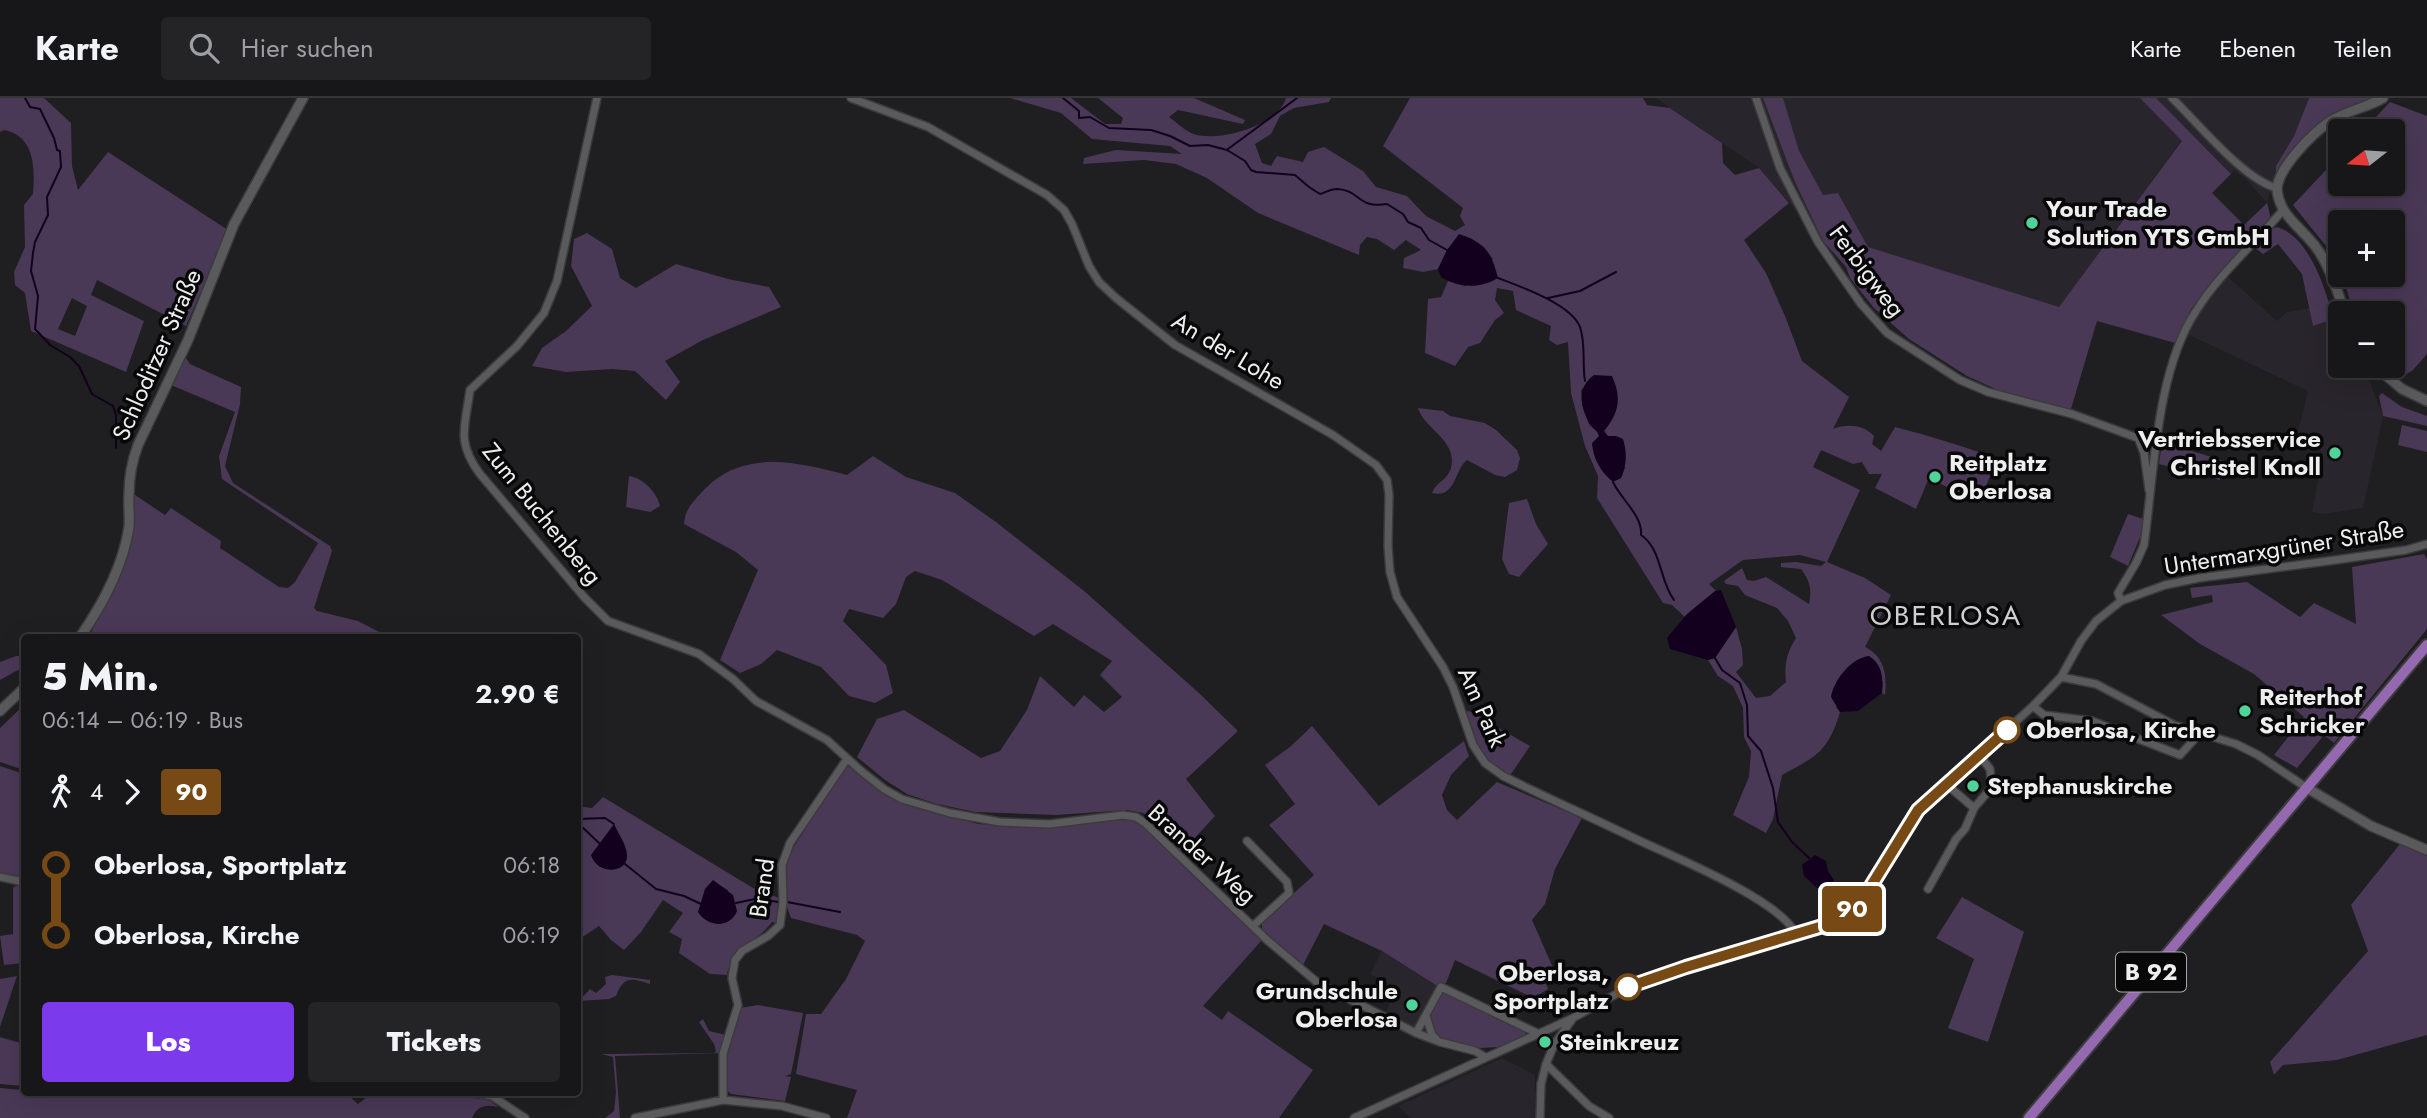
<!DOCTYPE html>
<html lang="de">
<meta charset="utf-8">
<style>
body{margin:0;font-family:Jost,sans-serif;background:#242325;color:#f1f3f6;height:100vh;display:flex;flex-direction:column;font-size:26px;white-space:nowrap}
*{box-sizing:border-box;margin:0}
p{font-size:23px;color:#9e9fa2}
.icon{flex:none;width:38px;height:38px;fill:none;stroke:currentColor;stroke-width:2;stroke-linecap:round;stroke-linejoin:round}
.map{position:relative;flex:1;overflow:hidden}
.panel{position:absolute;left:21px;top:536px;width:560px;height:462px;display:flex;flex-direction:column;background:#171618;border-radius:7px;box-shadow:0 7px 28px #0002,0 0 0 2px #363537}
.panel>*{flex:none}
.badge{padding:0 14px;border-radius:5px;font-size:24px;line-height:46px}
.needle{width:46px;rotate:253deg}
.buttons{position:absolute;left:2328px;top:21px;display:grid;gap:14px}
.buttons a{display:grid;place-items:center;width:77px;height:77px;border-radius:7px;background:#171618;box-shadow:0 7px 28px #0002,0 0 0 2px #363537;font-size:35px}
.map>.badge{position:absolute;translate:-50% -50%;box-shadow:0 0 0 4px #fff}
.legs{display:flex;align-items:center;gap:10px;height:77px;padding:0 21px;font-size:23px}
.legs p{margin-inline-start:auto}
.headline{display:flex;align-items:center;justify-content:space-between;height:119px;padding:0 21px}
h1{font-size:38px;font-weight:800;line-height:52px}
.action{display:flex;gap:14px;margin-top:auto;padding:14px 21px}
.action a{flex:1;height:80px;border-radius:7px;background:#7c3aed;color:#fff;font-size:28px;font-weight:800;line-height:80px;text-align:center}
.action a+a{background:#242325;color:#f1f3f6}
ul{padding:0 21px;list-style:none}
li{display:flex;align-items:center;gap:24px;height:70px;font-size:26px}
li i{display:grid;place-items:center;width:10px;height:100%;margin:0 9px;background:currentColor}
li i::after{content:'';width:18px;height:18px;margin:-9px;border:5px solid;border-radius:50%;background:#171618}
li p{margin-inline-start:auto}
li:first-child i{background:linear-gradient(#0000 50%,currentColor 0)}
li:last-child i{background:linear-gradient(currentColor 50%,#0000 0)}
header{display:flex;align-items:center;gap:42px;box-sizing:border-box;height:98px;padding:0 35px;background:#171618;border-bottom:2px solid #363537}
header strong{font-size:33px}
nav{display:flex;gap:38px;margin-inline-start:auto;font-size:24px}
.search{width:490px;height:63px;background:#242325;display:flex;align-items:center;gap:18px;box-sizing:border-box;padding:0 24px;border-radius:7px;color:#9e9fa2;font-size:26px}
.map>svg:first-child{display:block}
</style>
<header>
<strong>Karte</strong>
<div class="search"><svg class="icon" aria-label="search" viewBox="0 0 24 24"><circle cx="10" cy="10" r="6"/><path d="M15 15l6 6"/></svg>Hier suchen</div>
<nav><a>Karte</a><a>Ebenen</a><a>Teilen</a></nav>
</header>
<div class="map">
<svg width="2427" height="1020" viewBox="0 0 2427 1020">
<rect width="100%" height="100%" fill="#1f1e20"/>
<path fill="#29252c" d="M1656,0H2309L2294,38L2276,68V76L2267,105L2245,80L2234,73L2231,76L2189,33L2060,209L1967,278L1909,241L1874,210L1850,180L1846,169L1759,70Z
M2228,179L2277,223L2287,214L2310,210L2313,228L2334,221L2340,235V268H2358L2370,284L2383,318L2363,410L2323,416L2312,414L2323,356L2319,351L2295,346L2308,293L2187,236L2200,213Z
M1382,853L1439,889L1415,930L1385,915L1397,890L1370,876Z
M1502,960L1535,977V1020H1411L1398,1008Z"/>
<path fill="#4a3857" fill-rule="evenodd" d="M0,0H44L71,25L72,68L78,92L108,54L228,132L186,228L97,182L91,197L144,223L126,274L31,233L25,195L15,187L14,174L25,149L24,107L33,96C35,70 35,38 4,32L0,34ZM72,200L87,208L75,238L58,231Z
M1010,0H1071L1105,26H1121L1123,20L1098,0H1194L1245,22L1243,26L1178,12L1169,19C1176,24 1183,31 1191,35C1216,46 1278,28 1286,0H1331L1329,4L1294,10L1280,18L1271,36L1255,46L1262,65L1271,68L1277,58L1303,64L1308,54L1324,49L1363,73L1376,89L1407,98L1426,118L1455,133L1465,127L1460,118L1463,110L1383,48L1410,0H1643L1647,7L1670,10L1722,45L1723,65L1735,77L1759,70L1789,105L1744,142L1766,175L1785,218L1802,263L1849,299L1833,331C1846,326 1863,326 1874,338L1872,346L1881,353L1895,329C1935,339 1974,352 2013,366L2011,375L2004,377L1993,370L1985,391L1957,394L1935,383L1928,382L1916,411L1875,390L1882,376H1869L1862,364L1853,366L1821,352L1813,369L1860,392L1827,464L1865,480L1891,497L1865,549C1885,559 1887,577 1885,597L1882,595L1883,583L1836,609L1840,614C1828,654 1817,658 1782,677L1773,721L1766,735L1733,717L1749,679L1751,653L1744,639L1743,610L1733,588L1718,578L1708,562L1715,560L1736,529L1742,551L1743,567L1736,574L1756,600L1770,598L1786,584C1784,567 1787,554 1796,540L1788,523L1777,510L1745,497L1738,488L1726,486L1724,483L1742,470L1747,482L1754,483L1766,479L1809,506C1812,491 1810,483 1801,471L1781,469V465L1796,464L1821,468L1826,464L1800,457L1743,462L1709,486L1716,493L1685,519L1672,507L1663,505L1597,400L1598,378L1585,348L1571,295L1568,244L1557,247L1549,242L1551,228L1516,212L1513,193L1497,190L1495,202L1504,215L1495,222L1480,245L1468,249L1455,268L1425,255L1428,201L1441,199L1448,183L1465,188L1493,161L1484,149L1470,140L1447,152L1438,171L1423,174L1403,170L1404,160L1421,152L1406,142L1394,152L1377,141L1367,139L1360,147L1359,157L1258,115L1207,80L1176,66L1144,62L1083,66L1084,60L1116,52L1182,56L1170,48L1092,41L1061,15ZM1594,278H1612L1604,333L1625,370L1621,380L1613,383L1598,333L1589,326L1582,306L1581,292Z
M1763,0H1783L1799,53L1823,97L1838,95L1868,149L2059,209L2182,43L2140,0H2156L2231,76L2212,95L2244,127L2267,105L2271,121L2206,192L2191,211L2175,245L2097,223L2071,311L2002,294L1967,278L1909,241L1874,210L1850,180L1846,169L1823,143L1795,84Z
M2309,0H2374L2330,18L2313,31L2276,76V68L2294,38Z
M2390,4L2427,18V256L2412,273L2400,279L2386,268H2392V215H2354L2342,177H2392V124H2340V172L2334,158L2293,107L2340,57V86H2392V33H2363Z
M2277,129C2310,139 2325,191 2334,221L2313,228L2302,176L2278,146L2263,156L2254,149L2270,132Z
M587,135L612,151L620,180L636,190L676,166L728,181L769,189L781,209L703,242L665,263L680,284L666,302L635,273L612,271L566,274L532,268L542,250L566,233L592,208L571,168L574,141Z
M184,257L190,266L241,289L240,306L225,368L233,385L330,448L332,453L314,510L317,513L358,523L389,539H89L118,480L132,395L165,417L171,410L221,443L220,450L279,489L288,490L295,484L318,445L222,381L219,358L235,314L171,287Z
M2382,295L2402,309L2427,318V328L2383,318L2379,298Z
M1418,310L1443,313L1450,318L1485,325L1496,332L1517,352L1520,360L1517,372L1505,379L1495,377L1467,362C1454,372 1456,401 1432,395C1435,385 1448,382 1451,370C1458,342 1424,331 1418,310Z
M2402,327L2427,333V354L2398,347Z
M2162,344L2228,364L2220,382L2159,366Z
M873,358L906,379L955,395L996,424L1083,492L1200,596L1238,633L1186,681L1215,718L1180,756L1159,729L1143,715L1128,712L1056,717L975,714L937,706L907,696L885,682L857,659L877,621L904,612L981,660L1000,653L1027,612L1040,578L1074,609L1084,597L1104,614L1122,599L1100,577L1112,563L1053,526L1034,538L942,482L915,473L906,479L896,506L883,520L849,511L843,523L886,567L893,595L875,605L849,598L821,569L777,552L761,566L740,575L720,562L758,472L736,454L684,426C685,411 692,405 702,394C741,350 797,364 847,377Z
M629,378C643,380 657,394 660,408L650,414L626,409Z
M1527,401L1536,426L1548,446L1519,479L1509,476L1502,461L1509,405Z
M2128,416L2143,421L2141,437L2128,468L2110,459Z
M2424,456L2427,461V531L2334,645L2324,637L2297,670L2274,657L2304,619L2254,576L2200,546L2161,517L2213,504L2212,497L2192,500L2190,490L2247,484L2300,519L2314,505L2356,526L2352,469Z
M16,558H24V572H18L0,582V564Z
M24,607V672L0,664V630Z
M1469,613L1530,648L1509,679C1479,659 1476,647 1464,614Z
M1312,628L1379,708L1464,643L1469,658L1451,677L1442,697L1447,712L1457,722L1497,684L1582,720L1555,771L1545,806L1532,822L1554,872L1543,878L1548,891L1533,900L1455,862L1446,885L1439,889L1382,853L1324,826L1302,869L1262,835V824L1314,777L1269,727L1295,706L1265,667L1290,649Z
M0,668L24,676V780L0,775Z
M850,668L881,694L900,705L978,726L1051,730L1118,721H1135L1146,728L1188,773L1262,842L1203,908L1222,922L1228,913L1313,972L1279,1020H847L857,992L796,976L806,916H821L846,881L865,843L857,837L791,820C782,799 781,780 788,758L845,669Z
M603,699L753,790L779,800L777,825L772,824C757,845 732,848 727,877L710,876L679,855L682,841L669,834L683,815L663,802L641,834L624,852L611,842L599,828L578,842V834L584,830L578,829L580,820L578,819V712L584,709L592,710ZM713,783L728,792V823L718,825L698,814Z
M2400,746L2427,755V937L2337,962L2283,967L2274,977L2270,964L2368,853L2351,807Z
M20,787L24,788V878L21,877L24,865L4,867L0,838L13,836V789Z
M1962,799L2024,834L1988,944L1948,930L1974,861L1936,840Z
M612,877L650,882V886C631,880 624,878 616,898L609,901L579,903L590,891L596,895L606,886L605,879Z
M17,878L0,929V881Z
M1443,894L1525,933L1526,937L1500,949L1479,950L1437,940C1426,920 1431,913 1443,894Z
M758,907L803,915L791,976L785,978L791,979L785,1003L731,996C713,982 734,929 740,910Z
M703,921L709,933L726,937L721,955L615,958L620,1020H605L614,1013L616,994L613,959L601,956L714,955L716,953L714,946L699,924Z
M0,939L24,946V988L0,986Z
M0,990L75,997L127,994H369L350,999L358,1006L366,1000L376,998H438L488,1001L498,1009C486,1006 477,1008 472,1020H0Z"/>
<path fill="#13001f" d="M1459,136C1484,144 1492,155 1498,180C1480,191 1459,190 1441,179L1438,171L1447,152Z
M1594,277L1612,278C1622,300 1619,315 1604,333L1608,338H1616L1623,341C1627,355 1627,366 1621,380L1613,384C1601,374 1593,361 1592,345L1599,338C1597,331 1592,331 1589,325C1580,308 1577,289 1594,277Z
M1721,492L1736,529L1715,560L1708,562L1670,551L1667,540L1687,516L1715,493Z
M1869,558C1883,567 1883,580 1882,595L1858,613L1840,614L1831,599C1834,582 1851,560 1869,558Z
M614,726C618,735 627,747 627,758C627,776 597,777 591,757Z
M1815,757L1826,763L1828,773L1834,782L1826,791L1817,790L1804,778L1802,767Z
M713,782L733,797L737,813C730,831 707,829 698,814L705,791Z"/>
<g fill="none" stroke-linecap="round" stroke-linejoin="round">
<path stroke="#13001f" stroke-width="2" d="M25,0L30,9L40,11L54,40L57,52L60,53L61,69L47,99L48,117L35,144L33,155L31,173L38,198L35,231L50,247L70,259L79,268L92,296L113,308L116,317V350
M1063,0L1079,13V20L1090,19L1109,30L1151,32L1170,38L1190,48L1208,47L1227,52L1245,63L1251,72L1256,74L1295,77L1309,89L1320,96C1326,94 1331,91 1337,91C1361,92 1357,111 1387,106L1403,116L1408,124L1421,130L1429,142L1447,152
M1228,51L1297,0
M1498,180C1519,188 1571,206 1580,229C1586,246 1582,266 1585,283
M1548,200L1580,193L1616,174
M1613,384C1620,400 1643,418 1641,437C1662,451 1659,482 1674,502
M1715,560L1722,572L1740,585L1747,607L1748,638L1761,653L1773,690L1778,724L1792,744L1809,760
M578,721L605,720L614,726
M578,725L600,746
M625,766L656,791L684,798L701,806
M787,804L840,814
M736,805L755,801L779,804"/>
<g stroke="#3c3b3c" stroke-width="10">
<path id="minor" d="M597,0L557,183L544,215L517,248L470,292C465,329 456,344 480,376L584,499L608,523L699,556L733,581L756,603L827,642L860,672L884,691L902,701L950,715L1000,724L1050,726L1123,717L1136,719L1145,725L1267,842L1318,885L1416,935L1440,944L1475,953L1485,959
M851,0L928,29L1047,97L1064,112L1072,126L1089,168L1099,184L1116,200L1175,247L1333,337L1376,367L1387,382L1389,397L1388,448L1390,474L1397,499L1443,569L1453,589L1473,647L1485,665L1503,678C1547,700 1593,720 1638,742C1674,759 1780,802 1796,836
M1756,0L1780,70L1818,144L1861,206L1887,235L1960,282L1988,294L2072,316L2157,347
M2172,0C2198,25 2244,82 2277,90
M2138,340L2144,355L2149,392
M2121,503L2118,495L2136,465L2144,447C2154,377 2156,273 2196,213C2220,175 2255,145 2284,111
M2061,579L2096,586L2174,627L2236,646L2258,657L2307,690
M2033,608L2044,617L2092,623L2180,657L2200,635
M1974,710L1992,689L1990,671L1979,657
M1247,743L1287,784L1289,795L1253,828
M0,779L24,784
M1928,791L1956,741L1965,731L1974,710L1946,686
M1426,918L1432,937L1437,942
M1416,935L1441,889L1539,936L1554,947
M1546,966L1589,1008L1609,1020
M472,994L492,998L525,1020
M723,1002V956L738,907L732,880L735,862L742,853L768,838L780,827L783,804L782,767L790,745L847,661
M635,1020L723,1002L782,1008L826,1020
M1354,1020L1573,920
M1540,1020L1541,986L1546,966L1554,947L1573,920L1627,890L1686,869L1826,827L1847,816L1863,801L1918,712L2033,608L2061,579L2081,543L2096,523L2121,503L2165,487L2199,480L2328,463L2406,452L2427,446"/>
</g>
<g stroke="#3c3b3c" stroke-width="12">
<path id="tertiary" d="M2345,215C2337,193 2331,171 2318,152C2308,137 2292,126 2283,111C2280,105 2277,97 2277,90C2279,69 2312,36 2329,24C2345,13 2366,10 2383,0
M2375,268L2402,291L2427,303
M80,539C103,506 123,469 129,429C130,418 128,406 129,396C129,379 132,363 138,347L188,242L234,126L303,0
M0,613L24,590
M2307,690L2371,728L2427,752"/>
</g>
<g stroke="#3c3b3c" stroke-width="14">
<path id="primary" d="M2029,1020L2427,547"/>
</g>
<use href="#minor" stroke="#5a595b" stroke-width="7"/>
<use href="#tertiary" stroke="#5a595b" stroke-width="9"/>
<use href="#primary" stroke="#9569b0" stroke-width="10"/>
</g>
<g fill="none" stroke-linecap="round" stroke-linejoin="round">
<g stroke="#fff" stroke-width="16">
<path id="line-1" d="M1628,889L1686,869L1826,827L1846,816L1863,801L1918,712L2007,632"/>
</g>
<use href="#line-1" stroke="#774a15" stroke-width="10"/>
</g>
<g fill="#4fd399" stroke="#080809" stroke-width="2.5">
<circle cx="2032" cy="125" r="7"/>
<circle cx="2335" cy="355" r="7"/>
<circle cx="1935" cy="379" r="7"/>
<circle cx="2245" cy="613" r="7"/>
<circle cx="1973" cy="688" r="7"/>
<circle cx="1412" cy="907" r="7"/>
<circle cx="1545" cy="944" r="7"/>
</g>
<g fill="#fff" stroke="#774a15" stroke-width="3.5">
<circle cx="2007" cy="632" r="12"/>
<circle cx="1628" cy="889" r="12"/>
</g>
<g text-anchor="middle" stroke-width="7" stroke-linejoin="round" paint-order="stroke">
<rect fill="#080809" stroke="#aaa9aa" stroke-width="2" x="2116" y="854.5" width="70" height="39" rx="5"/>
<g font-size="23" font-weight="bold" fill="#efeeef">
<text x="2151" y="882">B 92</text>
</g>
<g font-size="24" font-weight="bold" fill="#efeeef" stroke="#080809" text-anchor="start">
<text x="2046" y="119">Your Trade<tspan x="2046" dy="28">Solution YTS GmbH</tspan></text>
<text x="2321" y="349" text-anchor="end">Vertriebsservice<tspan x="2321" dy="28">Christel Knoll</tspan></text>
<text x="1949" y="373">Reitplatz<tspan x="1949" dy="28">Oberlosa</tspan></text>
<text x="2259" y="607">Reiterhof<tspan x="2259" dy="28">Schricker</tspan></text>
<text x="1987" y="696">Stephanuskirche</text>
<text x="1398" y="901" text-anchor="end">Grundschule<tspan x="1398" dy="28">Oberlosa</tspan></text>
<text x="1559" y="952">Steinkreuz</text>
</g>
<g font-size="24" fill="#efeeef" stroke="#080809">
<text transform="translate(1867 173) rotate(53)" y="8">Ferbigweg</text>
<text transform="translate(1228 253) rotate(31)" y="8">An der Lohe</text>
<text transform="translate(157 257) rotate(-66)" y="8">Schloditzer Straße</text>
<text transform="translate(542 416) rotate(51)" y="8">Zum Buchenberg</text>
<text transform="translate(2284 450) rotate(-9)" y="8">Untermarxgrüner Straße</text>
<text transform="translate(1482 609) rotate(66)" y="8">Am Park</text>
<text transform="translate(1202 756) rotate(42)" y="8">Brander Weg</text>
<text transform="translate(762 790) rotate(-82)" y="8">Brand</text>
</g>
<g font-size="24" font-weight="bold" fill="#efeeef" stroke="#080809" text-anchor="start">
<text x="2026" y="640">Oberlosa, Kirche</text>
<text x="1609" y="883" text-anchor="end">Oberlosa,<tspan x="1609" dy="28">Sportplatz</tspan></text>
</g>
<g font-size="28" letter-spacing="2" fill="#cfcdd0" stroke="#080809">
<text x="1946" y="527">OBERLOSA</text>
</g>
</g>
</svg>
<div class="buttons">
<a><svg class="needle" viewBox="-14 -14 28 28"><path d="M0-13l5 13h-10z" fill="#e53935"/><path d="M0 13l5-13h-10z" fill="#9e9fa2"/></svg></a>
<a>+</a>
<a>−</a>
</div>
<b class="badge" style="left:1852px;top:811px;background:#774a15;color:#fff">90</b>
<section class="panel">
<div class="headline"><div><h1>5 Min.</h1><p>06:14 – 06:19 · Bus</p></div><b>2.90 €</b></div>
<div class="legs"><svg class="icon" aria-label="walk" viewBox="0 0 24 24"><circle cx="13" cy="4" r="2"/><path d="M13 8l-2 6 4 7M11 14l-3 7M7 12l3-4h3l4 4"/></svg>4<svg class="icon" aria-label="forward" viewBox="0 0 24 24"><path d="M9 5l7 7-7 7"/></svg><b class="badge" style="background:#774a15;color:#fff">90</b></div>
<ul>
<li><i style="color:#774a15"></i><b>Oberlosa, Sportplatz</b><p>06:18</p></li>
<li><i style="color:#774a15"></i><b>Oberlosa, Kirche</b><p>06:19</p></li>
</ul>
<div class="action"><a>Los</a><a>Tickets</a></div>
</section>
</div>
